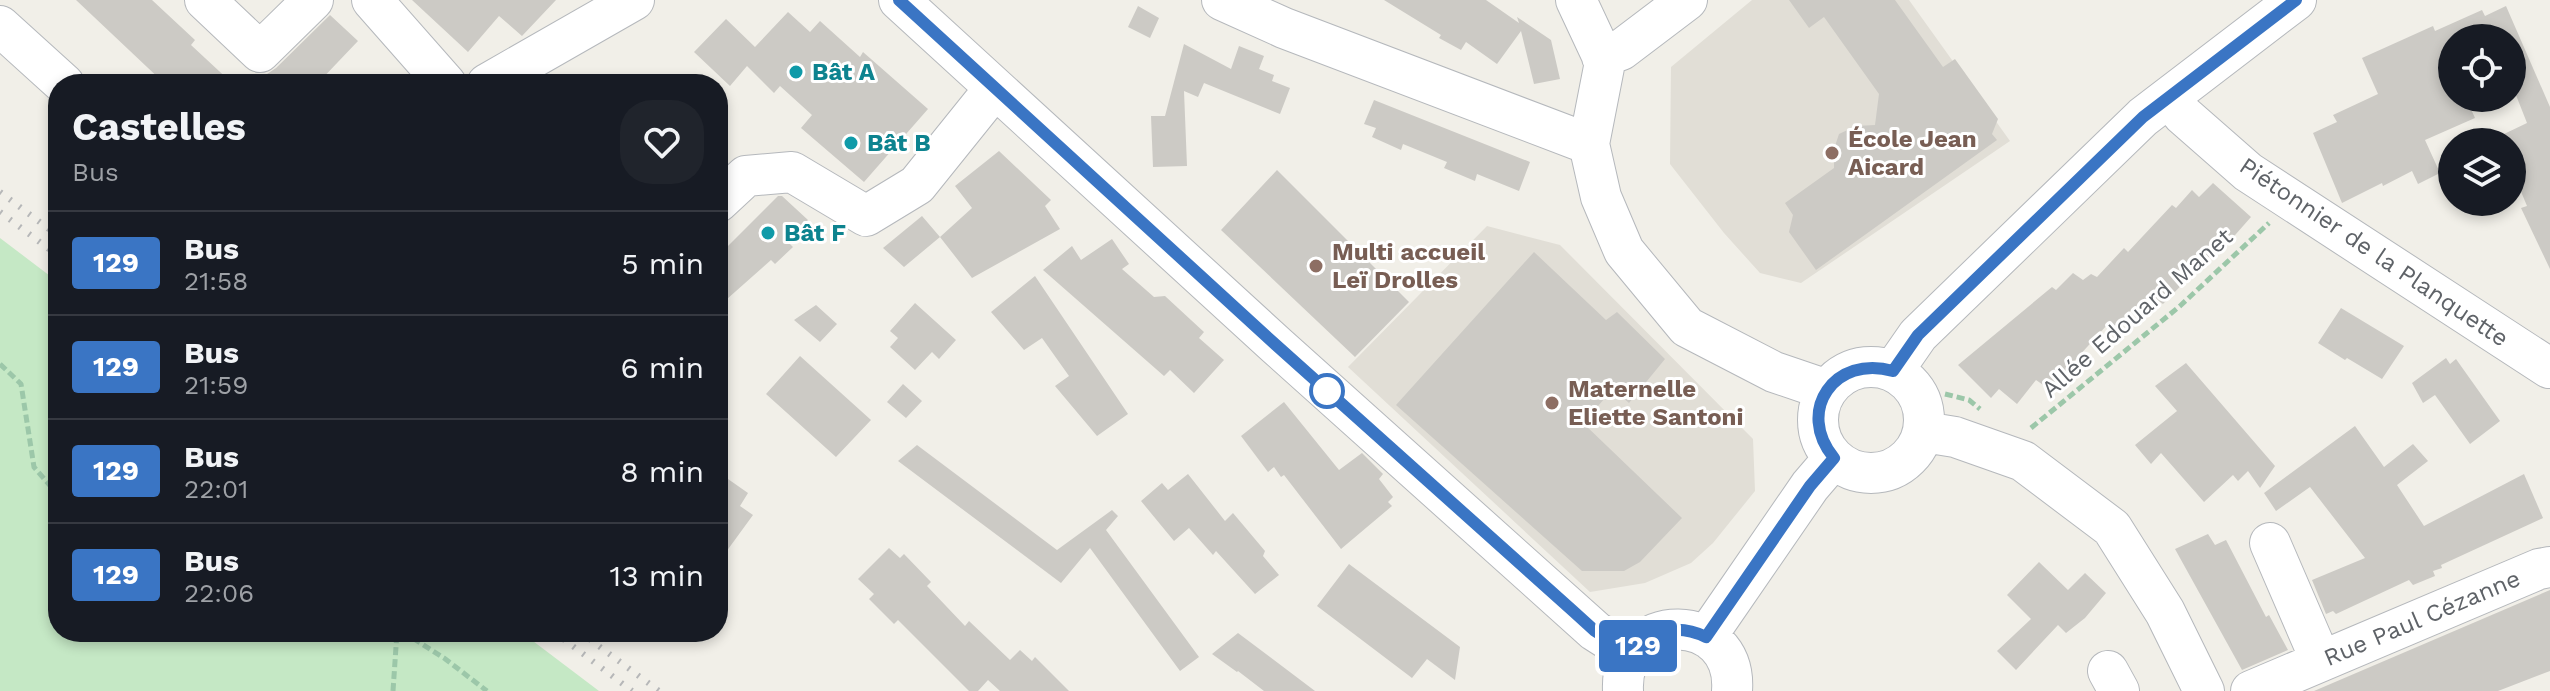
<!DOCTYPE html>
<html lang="fr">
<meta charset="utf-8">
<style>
body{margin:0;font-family:"Work Sans",sans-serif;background:#20242c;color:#f1f3f6;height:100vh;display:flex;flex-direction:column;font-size:30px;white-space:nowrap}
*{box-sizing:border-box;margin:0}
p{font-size:26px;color:#9ea1a6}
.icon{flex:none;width:44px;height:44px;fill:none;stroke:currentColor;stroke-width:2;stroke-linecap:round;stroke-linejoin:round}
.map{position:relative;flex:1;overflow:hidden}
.drawer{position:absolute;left:48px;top:74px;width:680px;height:568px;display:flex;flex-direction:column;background:#171b24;border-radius:32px;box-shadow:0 4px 12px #0003}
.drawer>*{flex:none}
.badge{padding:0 16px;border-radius:6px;font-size:28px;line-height:52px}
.fabs{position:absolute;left:2438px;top:24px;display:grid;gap:16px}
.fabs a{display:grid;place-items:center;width:88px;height:88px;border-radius:50%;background:#171b24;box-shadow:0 4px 12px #0003;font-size:40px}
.map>.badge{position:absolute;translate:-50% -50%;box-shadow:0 0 0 4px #fff}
.round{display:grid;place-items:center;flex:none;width:84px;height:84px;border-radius:32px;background:#20242c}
.overview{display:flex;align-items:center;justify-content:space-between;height:136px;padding:0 24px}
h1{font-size:38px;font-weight:700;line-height:60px}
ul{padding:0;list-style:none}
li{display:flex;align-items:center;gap:24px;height:104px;padding:0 24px;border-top:2px solid #363941}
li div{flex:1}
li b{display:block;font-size:30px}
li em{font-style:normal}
li .badge{min-width:88px;font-weight:700;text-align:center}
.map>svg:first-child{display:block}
</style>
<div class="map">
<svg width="2550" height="691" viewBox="0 0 2550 691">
<rect width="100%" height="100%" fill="#f1efe8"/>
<path fill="#e1ded6" d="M1752,0H1909L2010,141L1801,283L1760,273L1724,233L1670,164L1671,67Z
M1487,226L1560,245L1753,439L1755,491L1713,543L1691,563L1645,583L1590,592L1348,367Z"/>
<path fill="#c5e8c5" d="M0,238L58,282V632H521L599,691H0Z"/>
<path fill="#cccac5" d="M76,0H152L195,40L191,45L233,84H165Z
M412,0H556L522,36L499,16L468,52Z
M1384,0H1486L1519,23L1517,17L1551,40L1560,79L1534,84L1521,31L1497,64L1466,42L1461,50L1439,38L1441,35Z
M1789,0H1895L1943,67L1955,59L1998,119L1992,134L1997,140L1816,270L1789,232L1793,215L1785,203L1834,168V149L1839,134L1856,126L1875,125L1879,94L1824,17L1809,28Z
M1138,6L1159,18L1150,38L1128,27Z
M2506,6L2550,107V269L2521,208L2527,206L2512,170V142H2507L2504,134L2527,123L2512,85V38H2452V98H2466L2475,118L2425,140L2440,173L2418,184L2412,171L2383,186L2382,183L2342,203L2313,133L2337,122L2333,115L2378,94L2362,58L2433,26L2435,31L2482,10L2485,16Z
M788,12L810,32L820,21L860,57L863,52L928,109L864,182L801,128L812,115L780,86L774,93L747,66L730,86L694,52L726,19L755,47Z
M330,15L358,41L317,84H249L258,74H267L276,68Z
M1184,44L1231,69L1239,46L1264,56L1259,69L1274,75L1272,81L1290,88L1280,114L1204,83L1198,97L1184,91L1187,166L1153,167L1151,116H1165Z
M1374,100L1530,162L1519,191L1477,174L1475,181L1444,168L1447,162L1403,144L1401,150L1372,137L1376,128L1364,124Z
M999,151L1051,200L1045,206L1060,229L972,278L940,237L972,208L955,186Z
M1277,170L1409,302L1355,357L1221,230Z
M2213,183L2251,217L2221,251L2217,249L2163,304L2156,299L2141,316L2132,309L2114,330L2107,325L2049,389L2036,380L2017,404L1999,389L1991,398L1958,365L2052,287L2056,290L2073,273L2083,280L2091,274L2097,277L2124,248L2128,252L2172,205L2176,208L2192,190L2199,197Z
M778,196H782L808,220L787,241L793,247L775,264L771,260L718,307V256Z
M922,216L940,237L904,267L883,248Z
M1112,239L1129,264L1122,269L1154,297L1165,296L1204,332L1199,338L1224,360L1194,393L1170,370L1164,376L1043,270L1072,246L1081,260Z
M1534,252L1606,320L1617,312L1665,359L1629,403L1613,389L1583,423L1682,518L1640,562L1624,571H1582L1396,405Z
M1035,276L1128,414L1097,436L1055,386L1069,376L1042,338L1024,350L991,312Z
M915,303L956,340L939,359L932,352L915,370L890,347L898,338L890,331Z
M816,305L837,324L820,342L794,320Z
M2341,308L2404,346L2382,379L2347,358L2345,360L2318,343Z
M800,356L871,420L836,457L766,394Z
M2446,358L2450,364L2456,359L2500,421L2470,444L2435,395L2423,403L2412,383Z
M2186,363L2275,466L2260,488L2248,471L2238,481L2233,475L2204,502L2161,453L2151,464L2135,445L2177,411L2155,386Z
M903,384L922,401L906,418L887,402Z
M1284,402L1339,470L1362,453L1383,474L1379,479L1393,497L1388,502L1392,506L1341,549L1284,475L1281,477L1274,467L1268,472L1241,436Z
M2355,426L2384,467L2413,444L2428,461L2397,485L2424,526L2524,474L2543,518L2441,565L2442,568L2433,571L2435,576L2413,585L2409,580L2336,614L2333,611L2326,614L2312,580L2365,558L2310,487L2276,511L2264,493Z
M917,445L1057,550L1112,510L1118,516L1106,530L1199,657L1180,671L1090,548L1061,583L898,461Z
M718,472L748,493L740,506L753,515L718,563Z
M1188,474L1225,521L1233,513L1265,551L1263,556L1279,575L1255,594L1216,551L1213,555L1189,528L1174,541L1141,501L1162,483L1168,490Z
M2208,534L2215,545L2226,540L2266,617L2269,615L2288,650L2242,670L2175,549Z
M889,548L900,558L904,554L931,582L927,586L965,626L969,621L1010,660L1020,650L1032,661L1035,657L1069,691H1000L988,680L978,691H969L898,620L894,624L869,599L874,594L858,579Z
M2039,562L2068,590L2085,573L2106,593L2085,618L2066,633L2058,625L2016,670L1997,651L2031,619L2007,595Z
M1349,564L1460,647L1455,680L1427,659L1412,678L1317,606Z
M2550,590V671L2498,691H2314Z
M1238,633L1315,691H1264L1238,671L1237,672L1212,654Z"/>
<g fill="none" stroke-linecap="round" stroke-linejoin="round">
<g stroke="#b5b8bc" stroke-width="42">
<path id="minor" d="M205,0L260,52L313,0
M372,0L446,84
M899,0L1276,345L1595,631L1631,654
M1222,0L1284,28L1589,144
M1576,0L1605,62L1589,144L1601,197L1624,251L1687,327L1774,372L1827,390
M0,26L64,84
M1602,57L1621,50L1687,0
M487,84L634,0
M2169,97L2183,115L2248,172L2549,368
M718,202L746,176L792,172L866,216L917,185L995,88
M1818 420a53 53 0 1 1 106 0a53 53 0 1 1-106 0Z
M1893,371L1918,335L2143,117L2296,0
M1924,432L1955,437L2023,461L2112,528L2165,612L2204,691
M2270,543L2321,661
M1706,637L1810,486L1834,458
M2108,671L2119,691
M1623,691C1619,608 1738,610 1732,691
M2251,691L2539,569L2550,567"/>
</g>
<path stroke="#9cc7a9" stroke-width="5" stroke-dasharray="8 4" stroke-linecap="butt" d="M0,364L21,384L34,467L58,495
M1945,394L1969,400L1980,409
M2031,428L2180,306L2269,223
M403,632L444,658L487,691
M393,691L397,632"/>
<use href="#minor" stroke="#fff" stroke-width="40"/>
<path stroke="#b6b7b8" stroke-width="6" stroke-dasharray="2 10" stroke-linecap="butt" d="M0,192L58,236
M0,212L58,256
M554,632L632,691
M580,632L659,691"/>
</g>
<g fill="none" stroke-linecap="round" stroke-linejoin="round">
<g stroke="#fff" stroke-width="18">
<path id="line" d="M899,0L1276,345L1573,611L1595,631L1631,654C1651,630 1677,623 1706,637L1810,486L1834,458C1795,411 1835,354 1893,371L1918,335L2143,117L2296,0"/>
</g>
<use href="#line" stroke="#3a75c4" stroke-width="12"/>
</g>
<g fill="#0f9aa8" stroke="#fff" stroke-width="3">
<circle cx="796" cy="72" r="8"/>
<circle cx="851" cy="143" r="8"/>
<circle cx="768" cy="233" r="8"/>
</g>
<g fill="#8d6e63" stroke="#fff" stroke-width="3">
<circle cx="1832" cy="153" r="8"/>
<circle cx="1316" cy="266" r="8"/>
<circle cx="1552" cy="403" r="8"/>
</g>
<circle fill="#fff" stroke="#3a75c4" stroke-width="4" cx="1327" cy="391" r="16"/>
<g text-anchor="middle" stroke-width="6" stroke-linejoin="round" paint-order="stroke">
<g font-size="24" font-weight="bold" fill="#0d838f" stroke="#fff" text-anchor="start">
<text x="812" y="80">Bât A</text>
<text x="867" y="151">Bât B</text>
<text x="784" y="241">Bât F</text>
</g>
<g font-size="24" font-weight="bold" fill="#785e54" stroke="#fff" text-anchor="start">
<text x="1848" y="147">École Jean<tspan x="1848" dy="28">Aicard</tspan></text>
<text x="1332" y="260">Multi accueil<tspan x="1332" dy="28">Leï Drolles</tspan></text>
<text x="1568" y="397">Maternelle<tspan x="1568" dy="28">Eliette Santoni</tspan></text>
</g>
<g font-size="24" fill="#5f6368" stroke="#fff">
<text transform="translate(2374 252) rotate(34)" y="8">Piétonnier de la Planquette</text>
<text transform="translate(2137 313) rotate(-41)" y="8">Allée Edouard Manet</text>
<text transform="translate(2422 618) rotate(-23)" y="8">Rue Paul Cézanne</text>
</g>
</g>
</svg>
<div class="fabs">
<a><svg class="icon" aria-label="locate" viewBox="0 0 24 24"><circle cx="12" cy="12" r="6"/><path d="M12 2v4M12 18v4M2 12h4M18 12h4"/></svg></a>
<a><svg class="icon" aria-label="layers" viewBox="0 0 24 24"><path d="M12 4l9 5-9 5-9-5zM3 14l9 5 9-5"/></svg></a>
</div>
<b class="badge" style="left:1638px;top:646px;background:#3a75c4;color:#fff">129</b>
<section class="drawer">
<div class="overview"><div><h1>Castelles</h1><p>Bus</p></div><a class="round"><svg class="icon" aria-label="heart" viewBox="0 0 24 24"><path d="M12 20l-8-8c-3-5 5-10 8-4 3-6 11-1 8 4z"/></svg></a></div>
<ul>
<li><span class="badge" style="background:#3a75c4;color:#fff">129</span><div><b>Bus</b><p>21:58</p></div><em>5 min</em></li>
<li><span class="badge" style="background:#3a75c4;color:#fff">129</span><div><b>Bus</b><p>21:59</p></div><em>6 min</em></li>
<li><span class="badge" style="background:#3a75c4;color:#fff">129</span><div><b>Bus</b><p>22:01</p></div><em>8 min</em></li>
<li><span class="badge" style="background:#3a75c4;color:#fff">129</span><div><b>Bus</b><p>22:06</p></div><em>13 min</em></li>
</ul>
</section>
</div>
